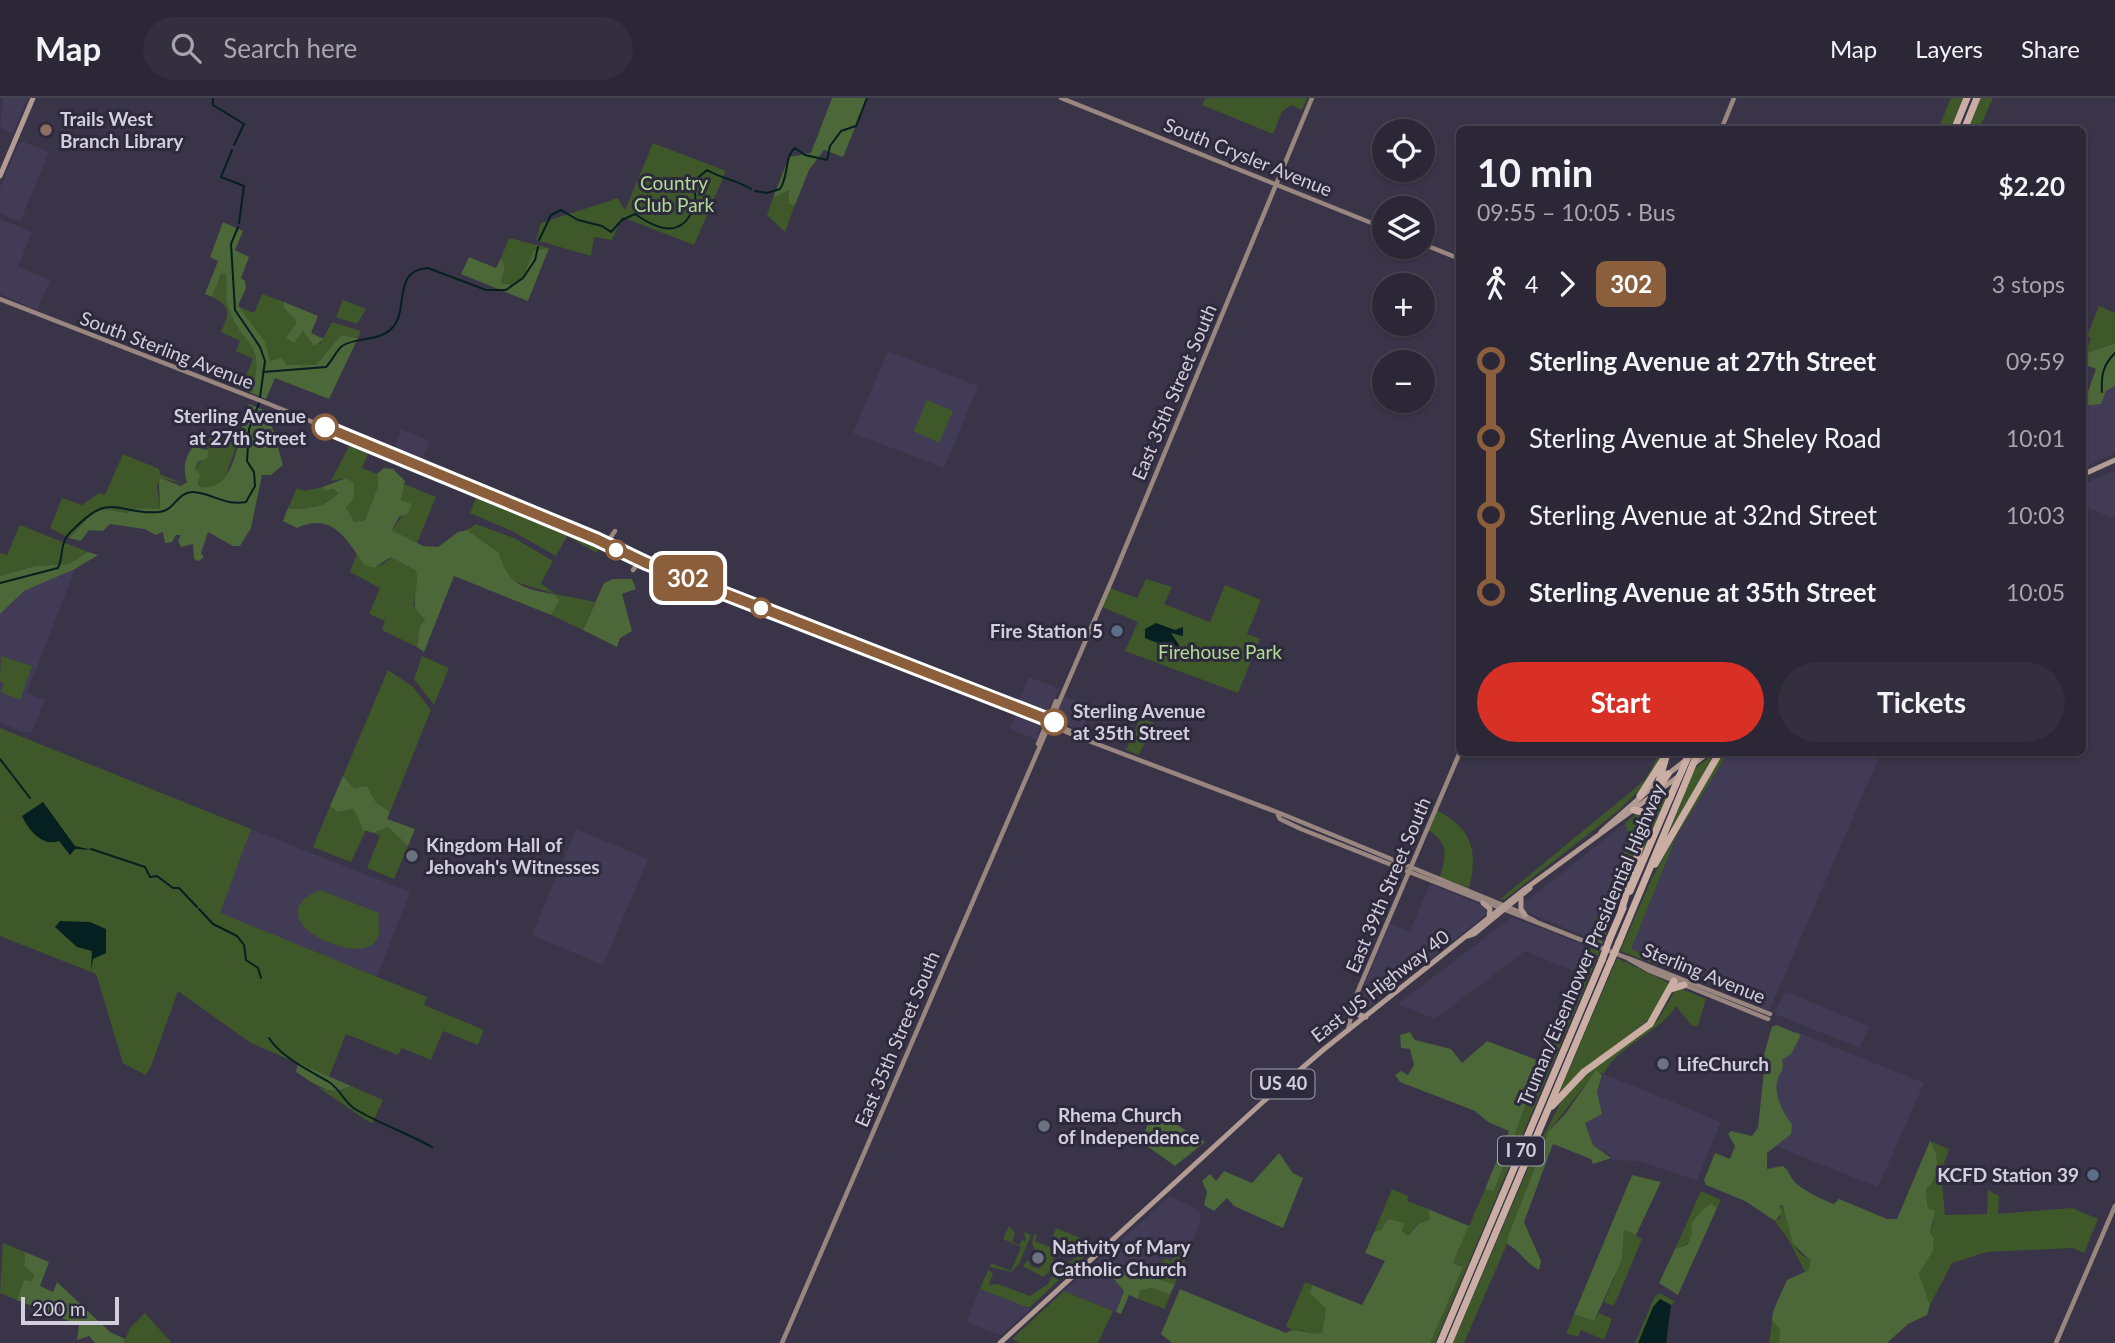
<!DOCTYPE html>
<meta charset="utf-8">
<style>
body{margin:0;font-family:Lato,sans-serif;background:#332f3e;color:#f1f3f6;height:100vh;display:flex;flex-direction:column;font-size:26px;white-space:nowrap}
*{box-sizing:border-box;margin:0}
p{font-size:23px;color:#a6a5ad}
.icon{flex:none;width:38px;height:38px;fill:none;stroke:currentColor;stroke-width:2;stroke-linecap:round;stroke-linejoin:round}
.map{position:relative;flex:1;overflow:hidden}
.sheet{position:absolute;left:1456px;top:28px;width:630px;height:630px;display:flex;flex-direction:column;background:#2b2736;border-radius:10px;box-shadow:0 2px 5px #0004,0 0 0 2px #474451}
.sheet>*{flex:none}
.badge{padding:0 14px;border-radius:10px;font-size:24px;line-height:46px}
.buttons{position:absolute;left:1372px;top:21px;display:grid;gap:14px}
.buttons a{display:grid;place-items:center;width:63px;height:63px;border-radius:50%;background:#2b2736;box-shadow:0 2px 5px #0004,0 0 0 2px #474451;font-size:35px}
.scale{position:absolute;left:21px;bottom:18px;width:98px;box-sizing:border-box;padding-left:7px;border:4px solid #d2cfdc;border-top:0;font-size:19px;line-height:24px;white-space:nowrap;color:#d2cfdc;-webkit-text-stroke:5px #2e2a3d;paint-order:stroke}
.map>.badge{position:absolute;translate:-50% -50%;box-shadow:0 0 0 4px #fff}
.legs{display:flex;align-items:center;gap:10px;height:77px;padding:0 21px;font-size:23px}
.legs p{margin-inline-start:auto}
.overview{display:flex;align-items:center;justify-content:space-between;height:119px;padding:0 21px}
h1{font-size:38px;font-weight:700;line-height:52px}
.button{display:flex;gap:14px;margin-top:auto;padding:14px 21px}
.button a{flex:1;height:80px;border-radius:42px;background:#d93025;color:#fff;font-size:28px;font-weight:700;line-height:80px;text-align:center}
.button a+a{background:#332f3e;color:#f1f3f6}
ul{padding:0 21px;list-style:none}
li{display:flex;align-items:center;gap:24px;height:77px;font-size:26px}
li i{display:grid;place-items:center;width:10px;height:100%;margin:0 9px;background:currentColor}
li i::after{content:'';width:18px;height:18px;margin:-9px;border:5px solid;border-radius:50%;background:#2b2736}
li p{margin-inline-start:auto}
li:first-child i{background:linear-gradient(#0000 50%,currentColor 0)}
li:last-child i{background:linear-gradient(currentColor 50%,#0000 0)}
header{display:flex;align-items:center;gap:42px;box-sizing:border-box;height:98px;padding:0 35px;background:#2b2736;border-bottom:2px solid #474451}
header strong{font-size:33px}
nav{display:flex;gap:38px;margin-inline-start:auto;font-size:24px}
.search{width:490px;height:63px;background:#332f3e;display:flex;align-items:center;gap:18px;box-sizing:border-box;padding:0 24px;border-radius:38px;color:#a6a5ad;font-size:26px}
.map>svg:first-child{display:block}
</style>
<header>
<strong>Map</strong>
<div class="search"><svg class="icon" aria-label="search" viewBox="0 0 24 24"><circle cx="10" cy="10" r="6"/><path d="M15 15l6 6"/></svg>Search here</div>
<nav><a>Map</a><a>Layers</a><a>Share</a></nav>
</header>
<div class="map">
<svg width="2115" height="1245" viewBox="0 0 2115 1245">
<rect width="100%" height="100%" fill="#393448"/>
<path fill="#423b56" d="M3,0H28L13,35L0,30Z
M24,44L49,54L20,124L0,116V90L19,45Z
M0,121L32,134L18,169L50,182L37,212L0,196Z
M888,253L978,288L944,370L853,335Z
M2115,288V355L2083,370V309L2100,306L2106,293Z
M401,331L430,343L422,363L393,352Z
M2115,372V421L2083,407L2082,387Z
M75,471L27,595L45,602L32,634L26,635L0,625V516L24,493Z
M1029,579L1060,591L1046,617L1017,607Z
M1063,598L1092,609L1082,633L1054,620Z
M1016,617L1040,628L1037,642L1010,631Z
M1728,655H1881L1769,913L1630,852L1677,737Z
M1625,725L1630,739L1588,840L1525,813L1523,806Z
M251,731L410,794L377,879L219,815Z
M576,731L648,761L603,867L532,837Z
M1430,786L1482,807L1488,815L1364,913L1357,914L1359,900L1390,826L1410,833Z
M1512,819L1589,849L1578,875L1525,853L1435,921L1398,906Z
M1786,894L1869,928L1860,950L1777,917L1775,912Z
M1794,933L1924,985L1878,1089L1753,1039Z
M1604,976L1721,1024L1697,1082L1639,1063L1612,1062L1610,1057L1593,1047L1585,1025L1602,1016L1597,994Z
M1170,1098L1199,1112L1201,1120L1193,1144L1190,1143L1170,1163L1166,1160L1141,1183L1121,1175H1109L1124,1193L1116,1214L1064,1193Z
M979,1191L1031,1211L1001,1237L967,1225Z"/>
<path fill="#3e5829" d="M1205,0H1305L1307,1L1302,12L1291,7L1282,14L1273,36L1202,7Z
M1951,0H1963L1950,31H1938Z
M1981,0H1993L1979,31L1967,32Z
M653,45L726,73L694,147L622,119L612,142L594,139L591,158L536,142L541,125L618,100L625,112Z
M789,91V105L795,107L785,134L767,117L773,100Z
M509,140L549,150L533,153L524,177L514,187L501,185L505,169L501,160Z
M221,176H226C227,185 225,195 227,204C237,249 269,239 251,295L241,291L253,261L236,253L240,243L221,234C229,216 232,209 212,199Z
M262,196L284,204L283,209L320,246L332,224L361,233L358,240L341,237L316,267H286L270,263L238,208L254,215Z
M343,202L366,211L357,226L336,219Z
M2099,208L2115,215V245L2085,256L2091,240L2087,238Z
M927,302L953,313L939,345L914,333Z
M211,336L237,346L225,380L213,391L200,389L195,371L209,352L206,350Z
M351,344L370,352L362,370L377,376L378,388L365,422L354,424L346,409V380L331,383Z
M123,356L159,371L160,376L184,386L161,380L157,388L160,412L138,410L127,415L104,411L94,414L69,440L50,430L62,400L82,407L99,395L105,397Z
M404,386L436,399L417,445L392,432L411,406L401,402Z
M323,389L324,393L333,391L338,395C327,408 304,413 288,410L297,390L304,393Z
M478,395L600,448L597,455L567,438L556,458L512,433L470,415Z
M476,426L514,440L553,463L541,485L555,496L595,504L583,532L551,517L555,496L516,484L504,474L499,455L467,432Z
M20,427L88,454L69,466L35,468L0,478V455L7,457Z
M357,455C366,471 379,473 391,459L416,473L419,483L413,506L425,520L419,531L417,549L382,532L385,523L369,516L380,490L350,474Z
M1146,481L1172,489L1164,506L1210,524L1225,487L1261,502L1247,536L1260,541L1238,595L1125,553L1138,524L1102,509L1110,490L1137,500Z
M1,558L32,568L20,602L1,594L4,585L0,583Z
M422,558L449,570L434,607L414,581Z
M388,572L412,588L431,612L390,714L376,704L367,688L354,690L343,678Z
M1140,620L1154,625L1139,657L1126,652Z
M0,630L251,731L220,815L427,899L424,907L484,932L478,947L443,933L431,962L402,950L398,957L346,936L329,979L251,945L178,893L150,971L145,977L123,965L96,876L0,838Z
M1660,655H1665L1644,688L1618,713L1505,801L1499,802L1645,682Z
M1722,655H1728L1677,737L1631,851L1674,870L1671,872L1620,853L1652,780Z
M1711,658V664L1667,740L1695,670Z
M1670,691L1631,782L1657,699Z
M330,708L337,714L355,711L366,732L351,764L313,749Z
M1436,712C1471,730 1479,751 1469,790L1440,779C1446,757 1449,745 1428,732Z
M1637,715L1644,724L1633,760L1624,754L1630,739L1625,725Z
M388,729L408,748L394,781L367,770L380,738L374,735Z
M1619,767L1623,768L1603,825L1588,840Z
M320,792L379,815C376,825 384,835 374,845C355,867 253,820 320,792Z
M1589,849L1600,853L1435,1245H1430L1462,1169L1453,1165L1485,1091L1494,1092L1527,1003L1542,976L1540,963Z
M1617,860L1667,884L1668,887L1650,921L1580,974L1559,995Z
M1680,890L1706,901L1698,928H1692L1676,908C1661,934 1615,949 1604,976L1596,973L1549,1033L1507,1146L1464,1245H1453L1536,1052L1561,1004L1578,983L1658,922L1675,893Z
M351,988L383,1002L372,1026L319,990L342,993Z
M1930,1043L1949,1051L1941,1074L1945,1117L1987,1116L1988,1092L1999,1098L1998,1116L2072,1110L2098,1121L2084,1155L2073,1150L1987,1154L1952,1165L1930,1207L1919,1176L1933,1153L1934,1140L1930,1135L1934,1122L1928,1110L1926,1090C1939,1080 1939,1057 1930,1043Z
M1392,1091L1408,1098L1407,1103L1428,1111L1430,1121L1417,1126L1408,1138L1402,1133L1374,1134Z
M1701,1093L1721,1102L1717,1110L1711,1106L1686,1147L1675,1151Z
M1778,1106C1793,1114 1787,1139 1798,1153C1801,1157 1807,1160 1812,1163L1809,1172L1805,1174L1788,1141L1775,1123L1781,1120Z
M1009,1128L1015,1135L1012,1144L1020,1147L1022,1142L1026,1143L1024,1134L1031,1137L1019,1166L1011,1174L990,1169L991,1165L1011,1173L1021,1149L1003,1141Z
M1056,1130L1097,1147L1062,1179L1058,1172L1078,1158V1152L1053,1138Z
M1624,1131L1642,1141L1614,1208L1604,1204L1622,1162Z
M1034,1136L1037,1137L1035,1143L1057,1152L1053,1162L1060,1165L1043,1179L1023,1168L1028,1162L1032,1169L1040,1170L1046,1163L1044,1155L1036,1153L1032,1146Z
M1190,1143L1193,1144L1175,1186L1147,1178L1166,1160L1170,1163Z
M3,1145L25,1154L24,1168L34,1176L32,1183L24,1182L17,1202L0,1195Z
M988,1172L993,1175L989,1187L998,1186L1030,1198L1048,1186L1052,1178L1059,1182L1029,1210L980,1191Z
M1305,1184L1312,1187L1310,1195L1326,1211L1322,1235L1313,1237L1301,1232L1294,1234L1286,1228Z
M1152,1190L1170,1197L1165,1211L1138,1201L1140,1192Z
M1064,1193L1113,1213L1098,1245H1020L1012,1241Z
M1659,1195L1675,1204L1671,1207L1660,1201L1638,1245H1635L1654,1200Z
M145,1215L170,1243L171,1245H124L130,1230Z
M1599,1215L1612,1221L1604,1242L1581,1232L1578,1238L1566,1236L1574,1216L1593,1223Z
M1772,1223L1780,1231L1779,1245H1769Z"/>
<path fill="#4c6738" d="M832,0H867L843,59L824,52L809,72L795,107L789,106V92L773,100L789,59L811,55Z
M223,124L243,133L235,152L249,159L241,180L245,183L246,190L238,208L265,244L270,263L282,260L286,267H316L341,237L358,240L329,301L275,280L266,301L251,295C269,239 237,249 227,204C225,196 227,185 226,176H221L212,199L205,196L218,163L210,159Z
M549,150L528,203L461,176L469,159L496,170L501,160L505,169L501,185L514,187L524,177L533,153Z
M284,204L318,218L311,235L324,241L314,248L303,233L294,245L286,240L297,224L283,209Z
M2115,245V288L2106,293L2101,306L2083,308L2096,271L2083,266L2085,256Z
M249,306L266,313L265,320L272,329L283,367L271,377H262L251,430L240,448H233L208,434L201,455L204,459L199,463L194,461L193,446L181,449L178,443L181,437H176L172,444L165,445L163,434L156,437L144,431L110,426L103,433L89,432L81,443L69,440L94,414L104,411L127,415L138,410L160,411L159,383L161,380L181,388L187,384C183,372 184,359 193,349L209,352L207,360L198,364L195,371L200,377L198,385L200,389C239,395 237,332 249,306Z
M384,370L393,371L405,383L401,402L412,406L408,415L399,419L392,432L423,448L438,449L458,434L467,432L499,455C508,487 524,491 554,496L559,503L551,517L454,478L424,554L417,549L419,531L425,520C405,509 421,492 416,473L391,459L374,470L365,467C347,444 334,413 297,430L283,423L288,410C304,413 328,408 338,395L333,391L324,393L323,389L346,380L354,385V400L346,409L354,424L365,422L378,388L377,376Z
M88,454L98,457L75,471L24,493L0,516V478L35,468L69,466Z
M613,481H632L636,491L622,496L632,533L620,540L617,549L583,532L604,485Z
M343,678L354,690L367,688L376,704L390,714L387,721L415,731L408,748L388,729L374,735L363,732L354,711L337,714L330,708Z
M1624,754L1633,760L1602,846L1589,840L1603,825L1623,769L1619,767Z
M1776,927L1801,937L1791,956L1782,962C1785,973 1779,975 1777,984C1774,999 1784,1015 1792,1027L1791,1036L1767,1055V1071L1783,1068C1789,1073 1789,1076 1793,1082C1800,1091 1823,1102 1834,1106L1839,1101L1887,1121H1897L1930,1043C1940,1058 1940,1079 1926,1091L1928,1110L1935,1113L1930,1135L1934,1140L1933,1153L1919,1176L1930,1207L1927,1217L1908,1226L1887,1245H1779L1780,1231L1772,1223C1771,1212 1783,1193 1787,1182L1809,1172L1811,1163L1793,1146L1783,1108L1779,1107L1782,1115L1775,1123L1745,1103L1706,1087L1704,1082L1715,1055L1730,1061L1735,1048L1728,1036L1731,1033L1752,1038L1758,1030L1764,973L1762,963L1772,929Z
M1410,934L1415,942L1451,951L1462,965L1487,943L1540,963L1542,976L1527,1003L1494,1093L1485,1091L1509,1033L1488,1024L1475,1013L1400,984L1395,977L1401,973L1408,977L1414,967L1410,951L1401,950L1400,937Z
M298,965L351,988C331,1000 313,985 296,974Z
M1596,972L1602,977L1597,994L1602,1016L1585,1025L1593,1047L1611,1060L1593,1066L1591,1061L1553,1046L1524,1124L1541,1163L1539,1172C1526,1166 1521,1153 1507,1146L1508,1139L1549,1033L1566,1015Z
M1159,1016L1205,1044L1175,1068L1141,1044L1149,1023Z
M1279,1055L1293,1075L1303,1080L1283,1130L1234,1108L1227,1100L1214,1113L1204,1107L1207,1094L1202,1083L1210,1076L1216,1083L1224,1073L1252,1085Z
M1632,1077L1661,1084L1636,1137L1624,1132L1622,1162L1594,1223L1574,1216Z
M1711,1106L1717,1110L1678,1197L1659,1185L1675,1151L1687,1147L1692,1136L1691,1126L1702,1112Z
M1428,1111L1469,1128L1453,1165L1463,1169L1430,1245H1172L1161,1236L1180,1191L1286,1235C1296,1228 1309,1238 1322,1235L1326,1211L1310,1195L1312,1187L1362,1207L1385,1163L1365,1155L1374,1134L1381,1132L1388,1121L1404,1125L1402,1133L1408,1138L1418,1126L1430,1121Z
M25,1154L49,1164L40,1188L53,1194L57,1184L110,1234L125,1241L124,1245H95L89,1238L77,1242L79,1227L17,1202L24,1182L32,1183L34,1177L24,1168Z
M1115,1170L1121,1175L1128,1173L1141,1182L1147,1178L1175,1186L1170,1197L1152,1190L1140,1192L1138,1201L1129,1197L1121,1216L1116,1214L1124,1193L1109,1175Z"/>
<path fill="#061f20" d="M1156,525L1175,532L1183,529V538L1171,535L1187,559L1182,560L1180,554L1145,540V531Z
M43,704L75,748L92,752L75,751L70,757L59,743C43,749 29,733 22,718Z
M60,823L90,824L106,831V855L93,861L91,873L92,853L77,849L55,829Z
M1660,1201L1671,1207L1666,1245H1638L1653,1209Z"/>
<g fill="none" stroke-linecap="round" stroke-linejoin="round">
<path stroke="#061f20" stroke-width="2" d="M213,0V7L244,26L234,47
M232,52L221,79L244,88L239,125
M755,93L767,95L780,91C789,78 784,59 795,50L805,57L827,62L830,48L841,33L856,28L867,0
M238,129L231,146L235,212L260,249L265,263L260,299
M539,142L551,117L561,112L578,122L602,128L611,134L622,122L635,116C658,132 683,142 695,106C697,97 693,91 694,83L707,72C722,81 737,82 751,91
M263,274L326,269C332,263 336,253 342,248C357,238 379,245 393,229C409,211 392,172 428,170L486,192H506L523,180L535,162L538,149
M2102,294C2101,277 2103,267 2115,255
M0,485L58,470C63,460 60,450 66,440C69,434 75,430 80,425C112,394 122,418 159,414C175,413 177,393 194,394C214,396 225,408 246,404L255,388L254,374L247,363L249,331L259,305
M0,661L30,700
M91,751L145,769L150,779L157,778L173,790H179L197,809
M199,811L213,826L237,838L244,847L246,862L258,870L261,880
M269,940C282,960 309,972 329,984C340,991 344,1004 355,1011C380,1026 407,1035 432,1049"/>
<path stroke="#98867f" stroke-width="4.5" d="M1061,0L1384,130
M1721,32L1734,0
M1423,146L1460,161
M0,201L269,306L596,441L646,465L1020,614L1026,613L1079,637
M597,441L653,465
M608,443L615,433
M633,472L640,463
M1023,614L1073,637L1282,716L1515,812L1535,823
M1038,646L1056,603
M1278,717L1280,721L1301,731L1627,860L1650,873L1768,921
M1628,860L1770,916
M1348,932L1355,900L1460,654
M782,1245L1114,477L1312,0
M2056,1245L2115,1108"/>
<path stroke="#b29b92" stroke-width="5" d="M0,78L33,0
M2082,377L2115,362
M1695,665L1709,654
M1667,677L1687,661
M1601,734L1659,683
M1521,800V811L1525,817
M1483,805L1490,811L1489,819
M1468,838L1474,836L1530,790
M1352,911L1356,916L1366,919
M1000,1245L1265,1002L1323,952L1525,791L1679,678"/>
<path stroke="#caaea4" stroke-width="7" d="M1954,32L1967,0
M1964,32L1977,0
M1659,689L1668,676
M1640,698L1668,654
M1634,712L1642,714L1648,721
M1655,766L1720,654
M1630,793L1670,700
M1621,814L1666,659
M1610,840L1623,810
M1619,844L1682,693
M1671,891L1684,887
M1552,1008L1584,974L1650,926L1674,883
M1440,1245L1602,862
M1449,1245L1610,865"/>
<path stroke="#caaea4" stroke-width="7" d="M1682,693L1698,654
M1670,700L1690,654
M1602,862L1610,840
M1610,865L1619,844"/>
</g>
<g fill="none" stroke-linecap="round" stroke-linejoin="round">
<g stroke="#fff" stroke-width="16">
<path id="line-1" d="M325,329L596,441L646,465L1054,624"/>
</g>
<use href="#line-1" stroke="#8b5e3c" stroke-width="10"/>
</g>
<circle fill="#8d6e63" stroke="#2e2a3d" stroke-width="2.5" cx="46" cy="32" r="7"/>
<g fill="#fff" stroke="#8b5e3c" stroke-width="3.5">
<circle cx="325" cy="329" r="12"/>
<circle cx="616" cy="452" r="9"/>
<circle cx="761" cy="510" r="9"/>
<circle cx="1054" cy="624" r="12"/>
</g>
<g fill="#5c6f8a" stroke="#2e2a3d" stroke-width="2.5">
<circle cx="1117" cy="533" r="7"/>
<circle cx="2093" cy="1077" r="7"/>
</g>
<g fill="#6b7280" stroke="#2e2a3d" stroke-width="2.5">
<circle cx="412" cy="758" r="7"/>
<circle cx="1663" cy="966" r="7"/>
<circle cx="1044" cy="1028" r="7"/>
<circle cx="1038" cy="1160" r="7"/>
</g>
<g text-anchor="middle" stroke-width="6" stroke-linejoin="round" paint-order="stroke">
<g fill="#2e2a3d" stroke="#a19eac" stroke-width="2">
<rect x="1251.5" y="971.5" width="63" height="29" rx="5"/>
<rect x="1498" y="1038.5" width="46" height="29" rx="5"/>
</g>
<g font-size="18" font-weight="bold" fill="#d2cfdc">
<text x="1283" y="992">US 40</text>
<text x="1521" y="1059">I 70</text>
</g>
<g font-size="19" font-weight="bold" fill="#d2cfdc" stroke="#2e2a3d" text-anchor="start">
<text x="60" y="28">Trails West<tspan x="60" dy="22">Branch Library</tspan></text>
<text x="1103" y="540" text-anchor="end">Fire Station 5</text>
<text x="426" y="754">Kingdom Hall of<tspan x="426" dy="22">Jehovah's Witnesses</tspan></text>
<text x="1677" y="973">LifeChurch</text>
<text x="1058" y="1024">Rhema Church<tspan x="1058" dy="22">of Independence</tspan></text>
<text x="2079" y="1084" text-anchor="end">KCFD Station 39</text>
<text x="1052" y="1156">Nativity of Mary<tspan x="1052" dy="22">Catholic Church</tspan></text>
</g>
<g font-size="19" fill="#d2cfdc" stroke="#2e2a3d">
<text transform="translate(1248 59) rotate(22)" y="7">South Crysler Avenue</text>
<text transform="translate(167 252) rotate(21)" y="7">South Sterling Avenue</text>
<text transform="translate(1174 294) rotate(-67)" y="7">East 35th Street South</text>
<text transform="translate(1388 787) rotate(-67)" y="7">East 39th Street South</text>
<text transform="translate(1591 847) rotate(-67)" y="7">Truman/Eisenhower Presidential Highway</text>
<text transform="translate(1704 875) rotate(22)" y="7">Sterling Avenue</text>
<text transform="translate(1380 888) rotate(-38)" y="7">East US Highway 40</text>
<text transform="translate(897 941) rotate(-67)" y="7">East 35th Street South</text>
</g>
<g font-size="19" fill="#b1dd92" stroke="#2e2a3d">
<text x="674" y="92">Country<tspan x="674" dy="22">Club Park</tspan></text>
<text x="1220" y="561">Firehouse Park</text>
</g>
<g font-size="19" font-weight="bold" fill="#d2cfdc" stroke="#2e2a3d" text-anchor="end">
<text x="306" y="325">Sterling Avenue<tspan x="306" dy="22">at 27th Street</tspan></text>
<text x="1073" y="620" text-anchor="start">Sterling Avenue<tspan x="1073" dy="22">at 35th Street</tspan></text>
</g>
</g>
</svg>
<div class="buttons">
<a><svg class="icon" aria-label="locate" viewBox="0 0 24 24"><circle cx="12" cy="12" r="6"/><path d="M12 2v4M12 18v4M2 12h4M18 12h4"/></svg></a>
<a><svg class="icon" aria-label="layers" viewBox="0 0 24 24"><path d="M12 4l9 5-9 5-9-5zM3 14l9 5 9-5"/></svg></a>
<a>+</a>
<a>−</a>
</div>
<div class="scale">200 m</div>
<b class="badge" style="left:688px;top:480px;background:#8b5e3c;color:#fff">302</b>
<section class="sheet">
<div class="overview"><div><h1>10 min</h1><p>09:55 – 10:05 · Bus</p></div><b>$2.20</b></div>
<div class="legs"><svg class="icon" aria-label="walk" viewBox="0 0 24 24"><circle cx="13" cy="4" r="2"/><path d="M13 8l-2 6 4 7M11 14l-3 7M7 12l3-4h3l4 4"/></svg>4<svg class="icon" aria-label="forward" viewBox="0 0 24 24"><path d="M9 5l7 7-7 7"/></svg><b class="badge" style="background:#8b5e3c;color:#fff">302</b><p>3 stops</p></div>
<ul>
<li><i style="color:#8b5e3c"></i><b>Sterling Avenue at 27th Street</b><p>09:59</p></li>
<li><i style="color:#8b5e3c"></i><span>Sterling Avenue at Sheley Road</span><p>10:01</p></li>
<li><i style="color:#8b5e3c"></i><span>Sterling Avenue at 32nd Street</span><p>10:03</p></li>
<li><i style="color:#8b5e3c"></i><b>Sterling Avenue at 35th Street</b><p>10:05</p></li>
</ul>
<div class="button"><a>Start</a><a>Tickets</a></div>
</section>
</div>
